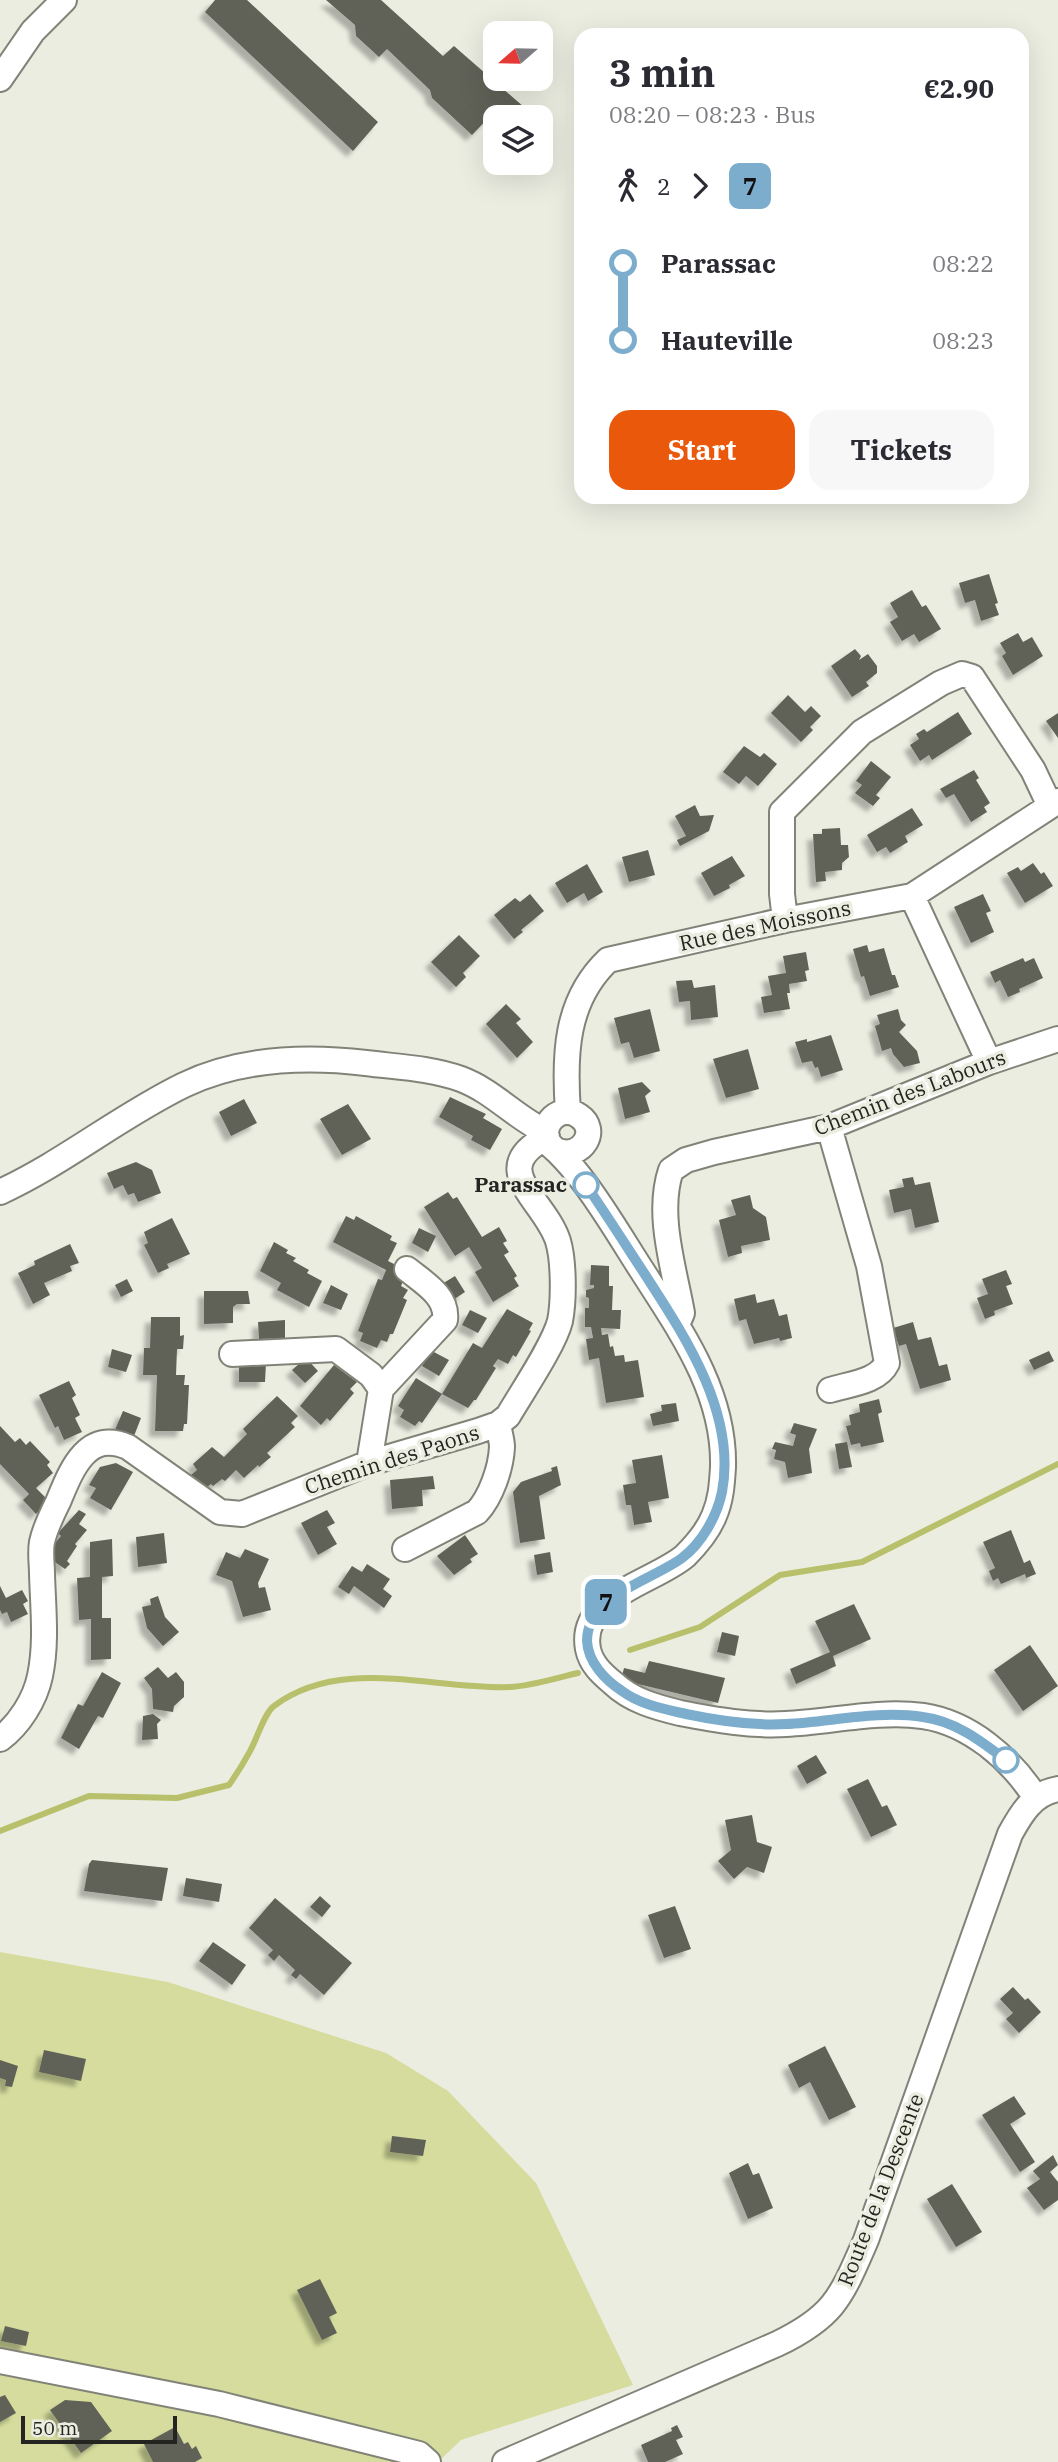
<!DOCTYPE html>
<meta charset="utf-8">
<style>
body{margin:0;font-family:"IBM Plex Serif",serif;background:#f7f7f7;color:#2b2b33;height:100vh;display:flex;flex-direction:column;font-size:26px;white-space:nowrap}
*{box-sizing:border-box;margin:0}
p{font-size:23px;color:#7c7c81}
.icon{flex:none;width:38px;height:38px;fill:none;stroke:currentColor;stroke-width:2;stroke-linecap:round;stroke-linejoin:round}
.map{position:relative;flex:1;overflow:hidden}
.panel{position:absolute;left:574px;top:28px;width:455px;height:476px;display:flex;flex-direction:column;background:#fff;border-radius:21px;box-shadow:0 7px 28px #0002}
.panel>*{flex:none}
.badge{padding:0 14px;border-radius:10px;font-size:24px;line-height:46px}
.needle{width:46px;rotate:250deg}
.controls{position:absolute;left:483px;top:21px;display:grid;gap:14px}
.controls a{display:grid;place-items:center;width:70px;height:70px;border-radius:14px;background:#fff;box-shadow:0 7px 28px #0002;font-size:35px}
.scale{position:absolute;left:21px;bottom:18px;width:156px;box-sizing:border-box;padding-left:7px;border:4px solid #242520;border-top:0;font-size:19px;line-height:24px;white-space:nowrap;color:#242520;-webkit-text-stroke:5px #ecede1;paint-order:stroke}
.map>.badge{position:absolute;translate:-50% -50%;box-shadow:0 0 0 4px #fff}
.legs{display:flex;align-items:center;gap:10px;height:77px;padding:0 35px;font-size:23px}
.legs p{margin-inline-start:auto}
.overview{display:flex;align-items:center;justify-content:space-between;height:119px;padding:0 35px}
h1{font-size:38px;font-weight:700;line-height:52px}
.primary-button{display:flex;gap:14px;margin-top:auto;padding:14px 35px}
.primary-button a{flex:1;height:80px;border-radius:21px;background:#ea580c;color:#fff;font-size:28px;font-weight:700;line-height:80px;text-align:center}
.primary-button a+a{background:#f7f7f7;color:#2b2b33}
ul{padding:0 35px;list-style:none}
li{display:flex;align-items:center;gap:24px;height:77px;font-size:26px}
li i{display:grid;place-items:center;width:10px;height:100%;margin:0 9px;background:currentColor}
li i::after{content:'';width:18px;height:18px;margin:-9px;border:5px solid;border-radius:50%;background:#fff}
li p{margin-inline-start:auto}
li:first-child i{background:linear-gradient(#0000 50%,currentColor 0)}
li:last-child i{background:linear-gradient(currentColor 50%,#0000 0)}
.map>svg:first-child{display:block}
</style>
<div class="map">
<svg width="1058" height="2462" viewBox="0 0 1058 2462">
<defs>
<filter id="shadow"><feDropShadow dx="-6" dy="6" stdDeviation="2" flood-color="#0004"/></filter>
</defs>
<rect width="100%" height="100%" fill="#ecede1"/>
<path fill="#d5dc9d" d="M0,1952L168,1982L386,2053L448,2091L536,2183L633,2385L461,2440L438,2462H0Z"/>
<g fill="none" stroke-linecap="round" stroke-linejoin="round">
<path stroke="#b8c06b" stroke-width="6" d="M630,1650L700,1627L780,1575L862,1562L1058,1464
M0,1831L89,1796L177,1798L229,1785C236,1775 243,1764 249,1753C256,1742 264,1713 274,1706C342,1655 433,1690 510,1687C532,1686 556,1678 578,1673"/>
</g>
<path fill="#616258" filter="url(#shadow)" d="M215,0H247L378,122L353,151L205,12Z
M326,0H381L443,56L454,46L532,114L529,117H507L497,109L472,135L432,98L430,90L387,49L379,57L356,36L355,25Z
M989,574L998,603L995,604L999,615L981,621L975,600L965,603L959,583Z
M912,590L922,607L926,605L941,629L919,642L914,634L902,641L890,622L898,617L890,603Z
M1018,633L1023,642L1032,637L1043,656L1013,675L1002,656L1006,653L1000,643Z
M855,649L861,656L859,660L868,654L877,666V673L866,682L869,686L852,697L831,666Z
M788,695L805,712L811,706L821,716L810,727L813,730L801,742L771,713Z
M958,712L972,734L932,760L929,755L920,761L910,745L919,739L916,734L924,729L927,732Z
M1058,713V738L1046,721Z
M744,746L760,757L764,753L777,764L758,786L746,776L739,784L723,772Z
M871,761L891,777L876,795L880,798L873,806L855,793L862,785L856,781Z
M974,770L979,778L976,780L990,803L984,807L987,812L971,822L954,794L946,798L940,789Z
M695,805L700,816L714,815L709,831L680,846L677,840L686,836L675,816Z
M912,808L923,825L905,836L908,842L890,853L886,847L877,852L867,835Z
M840,828L841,845H848L849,857L842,863V870L825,872L826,881L816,882L813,834H822V829Z
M648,850L655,875L629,882L622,857Z
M732,856L745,876L729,885L730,888L714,896L701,873Z
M1033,863L1041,874L1044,872L1053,886L1025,903L1007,873L1018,867L1021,871Z
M587,864L603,892L588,901L584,893L567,903L555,883Z
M530,894L544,911L521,930L523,932L514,939L494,915L515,898L520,902Z
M983,894L991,911L986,913L994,932L971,943L954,907Z
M459,935L480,956L463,973L466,977L456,987L431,962Z
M867,945L869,952L884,948L892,975H895L899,987L870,996L864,976L861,977L853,949Z
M806,952L809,970L805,971L807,981L789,984L790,993H787L790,1009L764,1013L761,997L772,995L768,976L786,973L783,956Z
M1023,958L1025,962L1034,958L1043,978L1019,989L1020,992L1008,997L1000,980L995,983L990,972Z
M692,980L694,988L715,985L718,1017L691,1020L690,1001L679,1002L676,981Z
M506,1004L521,1019L516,1023L533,1042L517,1058L486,1024Z
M650,1009L660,1051L634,1058L629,1042L621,1044L614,1018Z
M898,1009L901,1020L906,1025L899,1032L917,1051L920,1063L904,1067L893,1054L891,1048L882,1051L875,1026L880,1024L877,1015Z
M831,1035L843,1070L821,1077L818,1067L815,1068L812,1061L802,1063L795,1042L807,1039V1042Z
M748,1049L759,1089L726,1098L713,1059Z
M642,1082L651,1091L645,1096L650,1112L625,1119L618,1088Z
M450,1097L486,1114L483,1118L502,1129L490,1150L471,1140L473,1136L439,1117Z
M244,1099L257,1123L231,1136L219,1112Z
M348,1104L371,1139L342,1155L320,1119Z
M136,1162L152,1170L161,1193L138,1202L134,1193L128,1195L123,1185L114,1189L107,1173Z
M913,1177L915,1185L930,1182L939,1222L915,1228L911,1209L894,1213L889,1190L904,1187L902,1179Z
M448,1192L453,1199L457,1197L482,1237L499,1227L507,1241L503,1243L509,1252L504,1255L517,1276L514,1278L519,1286L493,1302L475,1272L482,1268L469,1247L455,1256L424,1207Z
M750,1195L753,1208L766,1217L770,1240L741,1246L742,1253L728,1257L719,1220L736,1215L731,1200Z
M346,1216L354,1220L356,1216L392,1236L390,1240L397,1243L388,1261L398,1266L394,1274L404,1279L401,1286L408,1290L403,1298L407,1300L393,1334H390L387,1342L381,1340L377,1348L360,1341L363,1333L358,1331L378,1279L382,1280L386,1270L333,1242Z
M172,1218L190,1254L167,1264L169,1268L158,1273L144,1245L148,1243L144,1232Z
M419,1228L436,1236L428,1252L412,1243Z
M274,1242L288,1250L286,1253L296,1258L293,1261L309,1270L307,1273L322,1281L309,1307L277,1290L281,1283L260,1271Z
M70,1244L79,1263L70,1266L72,1271L44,1283L50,1295L33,1304L18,1273L35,1265L34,1261Z
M591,1265L609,1266V1286H613L612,1310H621L620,1329L601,1328L602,1335L608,1334L610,1347L613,1346L615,1356L624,1355L625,1362L638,1360L644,1397L606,1403L599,1358L589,1360L586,1339L593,1338L591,1327H585V1308H589V1298L586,1297V1290L594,1288V1285H590Z
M1006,1270L1012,1284L1006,1286L1013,1304L994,1311L995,1315L985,1319L977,1298L988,1294L982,1279Z
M455,1276L465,1292L453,1300L442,1284Z
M127,1279L133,1291L121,1297L115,1285Z
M331,1285L348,1294L341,1310L323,1303Z
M204,1291H248L250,1304H237L233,1307V1323L204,1324Z
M755,1294L757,1303L774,1299L779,1316L787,1314L792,1338L780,1341L779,1338L754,1344L746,1319L739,1321L734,1299Z
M507,1309L533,1323L529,1330L531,1331L516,1357L513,1355L508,1364L498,1359L493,1366L496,1368L476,1400H474L468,1408L442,1394L473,1343L482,1348Z
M470,1310L487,1318L478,1333L462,1325Z
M151,1317H180V1336L184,1335L183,1349H177L176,1375H185L184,1385H189L187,1424H184L183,1431H155L157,1375H143L144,1348H150Z
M285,1320V1338L259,1339L258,1322Z
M913,1322L918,1340L931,1337L939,1366L947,1364L951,1380L920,1389L906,1344L899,1346L893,1328Z
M112,1349L132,1355L126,1372L108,1367Z
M432,1351L449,1360L439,1376L422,1366Z
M1049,1351L1054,1361L1034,1370L1029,1360Z
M306,1358L318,1371L305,1383L292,1370Z
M239,1363H266L265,1382H239Z
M334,1365L357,1382L350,1389L354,1393L330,1421L327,1418L321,1425L300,1406Z
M416,1378L442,1394L422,1423L419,1421L415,1426L400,1417L404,1410L398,1406Z
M69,1381L76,1395L72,1398L80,1415L75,1418L82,1432L64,1440L58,1426L55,1428L39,1395Z
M277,1396L298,1416L291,1423L295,1427L267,1453L271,1457L259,1467L258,1465L244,1478L236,1470L225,1481L222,1479L213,1486L211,1484L203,1490L191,1475L197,1470L193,1464L212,1447L224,1457L247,1434L243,1429Z
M879,1399L882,1412L878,1414L884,1442L861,1447L860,1443L851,1445L846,1426L851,1425L849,1415L860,1412L859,1404Z
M676,1403L679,1421L653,1426L650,1414L662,1411L661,1405Z
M123,1411L141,1418L134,1436L115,1430Z
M794,1423L817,1429L809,1449L812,1473L788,1478L785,1462L774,1459L776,1450L772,1449L775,1442L793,1446L796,1435L790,1433Z
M0,1426L15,1442L20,1438L26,1445L30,1441L50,1462L47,1465L53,1473L36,1488L49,1501L36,1514L23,1500L29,1494L0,1464Z
M847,1442L852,1467L839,1469L835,1444Z
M662,1455L669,1498L648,1502L652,1522L634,1525L631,1505H626L623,1485L636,1483L632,1460Z
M116,1463L133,1472L111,1510L90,1498L96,1488L89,1485L100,1467Z
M557,1466L561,1485L539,1496L545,1539L520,1543L513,1492L521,1482L552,1471L551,1468Z
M433,1476L435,1489L422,1490L423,1506L392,1509L390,1480Z
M79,1510L86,1514L79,1524L87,1530L75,1544L77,1546L67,1561L70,1564L65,1569L49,1558L50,1549L61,1536L58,1533Z
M327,1510L335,1523L327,1527L337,1544L318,1555L301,1523Z
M1011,1530L1024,1563L1030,1560L1036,1574L1026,1578L1025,1574L1001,1584L998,1578L993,1581L989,1571L995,1568L983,1542Z
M164,1533L167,1563L138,1567L136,1537Z
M465,1535L478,1554L470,1559L472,1562L454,1575L437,1556Z
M112,1539L113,1576L102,1577V1618H111V1659L91,1660V1619L79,1620L77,1578L90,1577V1542Z
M245,1549L269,1559L258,1583L259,1588L265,1587L271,1610L243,1617L232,1581L216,1575L226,1552L240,1558Z
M550,1552L553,1572L537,1575L534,1555Z
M367,1564L390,1579L383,1589L392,1596L384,1608L354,1586L349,1594L338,1587L352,1566L362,1572Z
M0,1586L6,1598L22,1590L28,1601L23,1604L28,1614L11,1622L7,1612L2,1614L0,1610Z
M158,1596L165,1617L179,1632L163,1646L147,1628L142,1607L151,1605L150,1599Z
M854,1604L871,1639L833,1656L836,1666L796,1684L790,1669L830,1652L815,1621Z
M722,1632L739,1636L735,1656L717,1652Z
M1030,1645L1058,1686L1023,1711L994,1670Z
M649,1661L725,1678L718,1703L621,1680L624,1668L645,1673Z
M158,1667L168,1678L176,1672L184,1682V1697L174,1706L173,1712L153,1709L152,1689L144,1678Z
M102,1672L121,1683L103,1718L98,1716L79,1749L61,1738L78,1704L83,1706Z
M153,1714L161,1720L157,1724L158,1739L142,1740L143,1716Z
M816,1755L827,1773L807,1784L797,1766Z
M868,1779L882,1807L887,1805L897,1825L871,1837L847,1789Z
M752,1815L757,1842L772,1847L764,1873L747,1867L734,1879L718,1861L731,1850L725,1820Z
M92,1860L168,1868L162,1901L84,1891L89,1864Z
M186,1878L222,1884L219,1902L183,1896Z
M320,1896L331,1906L322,1917L310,1907Z
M275,1898L352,1963L324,1995L300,1974L296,1979L291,1975L295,1970L279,1955L274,1961L268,1955L273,1950L249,1928Z
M675,1906L691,1949L664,1958L648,1915Z
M213,1942L246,1965L232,1985L199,1961Z
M1013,1987L1025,2000L1028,1998L1041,2012L1019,2033L1006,2019L1013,2013L1000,1999Z
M825,2046L856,2107L829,2120L810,2082L799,2088L788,2065Z
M44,2050L86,2059L81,2081L39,2072Z
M0,2060L18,2066L12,2087L5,2086L6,2080L0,2078Z
M1014,2096L1026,2114L1010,2124L1035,2162L1020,2172L982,2115Z
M392,2136L426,2140L423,2156L390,2152Z
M1053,2155L1058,2165L1050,2172L1058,2182V2200L1044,2210L1027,2188L1040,2179L1033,2171Z
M748,2163L753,2175L759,2173L773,2208L748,2219L729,2173Z
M952,2184L982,2232L956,2247L927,2199Z
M320,2279L337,2313L329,2317L337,2333L322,2340L297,2290Z
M5,2326L29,2332L26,2346L1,2341Z
M5,2395L16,2413L0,2422V2397Z
M65,2400L91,2402L112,2431L81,2453L50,2410Z
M677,2425L683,2437L676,2440L683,2454L665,2462H648L641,2445L672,2431L671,2428Z
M175,2427L184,2444L188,2442L192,2449L196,2446L202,2458L195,2462H153L144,2444Z"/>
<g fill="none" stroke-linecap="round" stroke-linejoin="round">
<g stroke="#828378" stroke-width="28">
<path id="street" d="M0,79L33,31L64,0
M912,896L989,1062
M785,920L782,894V812L862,732L941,683L962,674L972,677L1033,770L1050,806
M568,1112C564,1056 565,1001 608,960L785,920L912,896L1058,801
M829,1127L869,1266L887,1363C878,1382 849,1384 830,1390
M558,1151C582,1159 600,1130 579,1116C561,1103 538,1124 549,1143C552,1148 554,1148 558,1152C568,1162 578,1174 586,1185C606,1212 623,1241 641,1269C680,1330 725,1392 723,1467C722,1484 721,1500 714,1516C708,1531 696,1545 685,1556C655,1582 578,1596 588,1649C591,1664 602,1674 613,1683C632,1701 656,1707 680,1713C716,1720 750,1726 786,1724C830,1722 878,1710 923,1716C970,1723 1011,1759 1036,1798
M0,1192C65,1162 120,1116 184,1085C240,1058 306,1056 366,1063C397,1067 431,1068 461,1079C493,1091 516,1118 546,1132
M677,1325L682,1313C674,1268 656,1214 671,1170L686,1160L714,1152L829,1127L989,1062L1058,1039
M232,1354L336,1349L371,1375L381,1389L369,1463
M381,1389L445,1320C448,1296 424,1283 407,1269
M405,1549L477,1512C491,1497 501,1468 502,1447C502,1440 499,1431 498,1424
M0,1739C19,1725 35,1700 40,1676C47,1643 43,1608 42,1574C42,1563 40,1552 42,1542C45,1528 52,1514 58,1502C71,1471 86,1429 128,1447L220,1512L242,1514L369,1463L478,1431L498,1424L508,1416C522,1392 554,1345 560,1321C564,1301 564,1261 558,1241C545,1200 485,1169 547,1137
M0,2361L219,2404L419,2454L428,2462
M505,2462L777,2344C835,2316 841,2297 866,2240L1010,1834C1021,1814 1033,1793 1058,1789"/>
</g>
<use href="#street" stroke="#fff" stroke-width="24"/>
</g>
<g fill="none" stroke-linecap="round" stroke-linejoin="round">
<g stroke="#fff" stroke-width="16">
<path id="line-1" d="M586,1185C606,1214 625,1244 644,1273C684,1335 737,1413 722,1492C717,1516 702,1543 682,1558C651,1581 587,1595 587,1641C588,1662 605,1680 622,1691C641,1705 664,1709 686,1714C719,1721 751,1726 786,1724C830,1722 878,1710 923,1717C955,1721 981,1741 1006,1760"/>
</g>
<use href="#line-1" stroke="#7cadcd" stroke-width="10"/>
</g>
<g fill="#fff" stroke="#7cadcd" stroke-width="3.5">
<circle cx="586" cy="1185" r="12"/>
<circle cx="1006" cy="1760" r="12"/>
</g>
<g text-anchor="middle" stroke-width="7" stroke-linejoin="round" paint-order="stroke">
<g font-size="21" fill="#242520" stroke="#ecede1">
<text transform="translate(765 926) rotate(-12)" y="7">Rue des Moissons</text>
<text transform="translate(910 1093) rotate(-21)" y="7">Chemin des Labours</text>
<text transform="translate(392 1460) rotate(-18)" y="7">Chemin des Paons</text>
<text transform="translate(881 2190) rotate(-69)" y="7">Route de la Descente</text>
</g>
<g font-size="21" font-weight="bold" fill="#242520" stroke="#ecede1" text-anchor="end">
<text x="567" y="1192">Parassac</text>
</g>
</g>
</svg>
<div class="controls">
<a><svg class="needle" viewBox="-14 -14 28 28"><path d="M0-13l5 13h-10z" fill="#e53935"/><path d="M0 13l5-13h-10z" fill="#7c7c81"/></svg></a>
<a><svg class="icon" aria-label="layers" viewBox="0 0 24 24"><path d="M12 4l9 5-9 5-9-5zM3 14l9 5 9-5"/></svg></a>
</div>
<div class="scale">50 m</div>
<b class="badge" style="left:606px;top:1602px;background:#7cadcd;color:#111">7</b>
<section class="panel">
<div class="overview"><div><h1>3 min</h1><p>08:20 – 08:23 · Bus</p></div><b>€2.90</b></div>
<div class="legs"><svg class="icon" aria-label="walk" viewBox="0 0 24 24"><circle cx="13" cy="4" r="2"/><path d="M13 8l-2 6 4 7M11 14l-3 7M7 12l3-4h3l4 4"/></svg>2<svg class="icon" aria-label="forward" viewBox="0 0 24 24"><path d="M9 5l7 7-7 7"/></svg><b class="badge" style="background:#7cadcd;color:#111">7</b></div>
<ul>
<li><i style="color:#7cadcd"></i><b>Parassac</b><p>08:22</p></li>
<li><i style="color:#7cadcd"></i><b>Hauteville</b><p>08:23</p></li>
</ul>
<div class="primary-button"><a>Start</a><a>Tickets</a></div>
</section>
</div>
